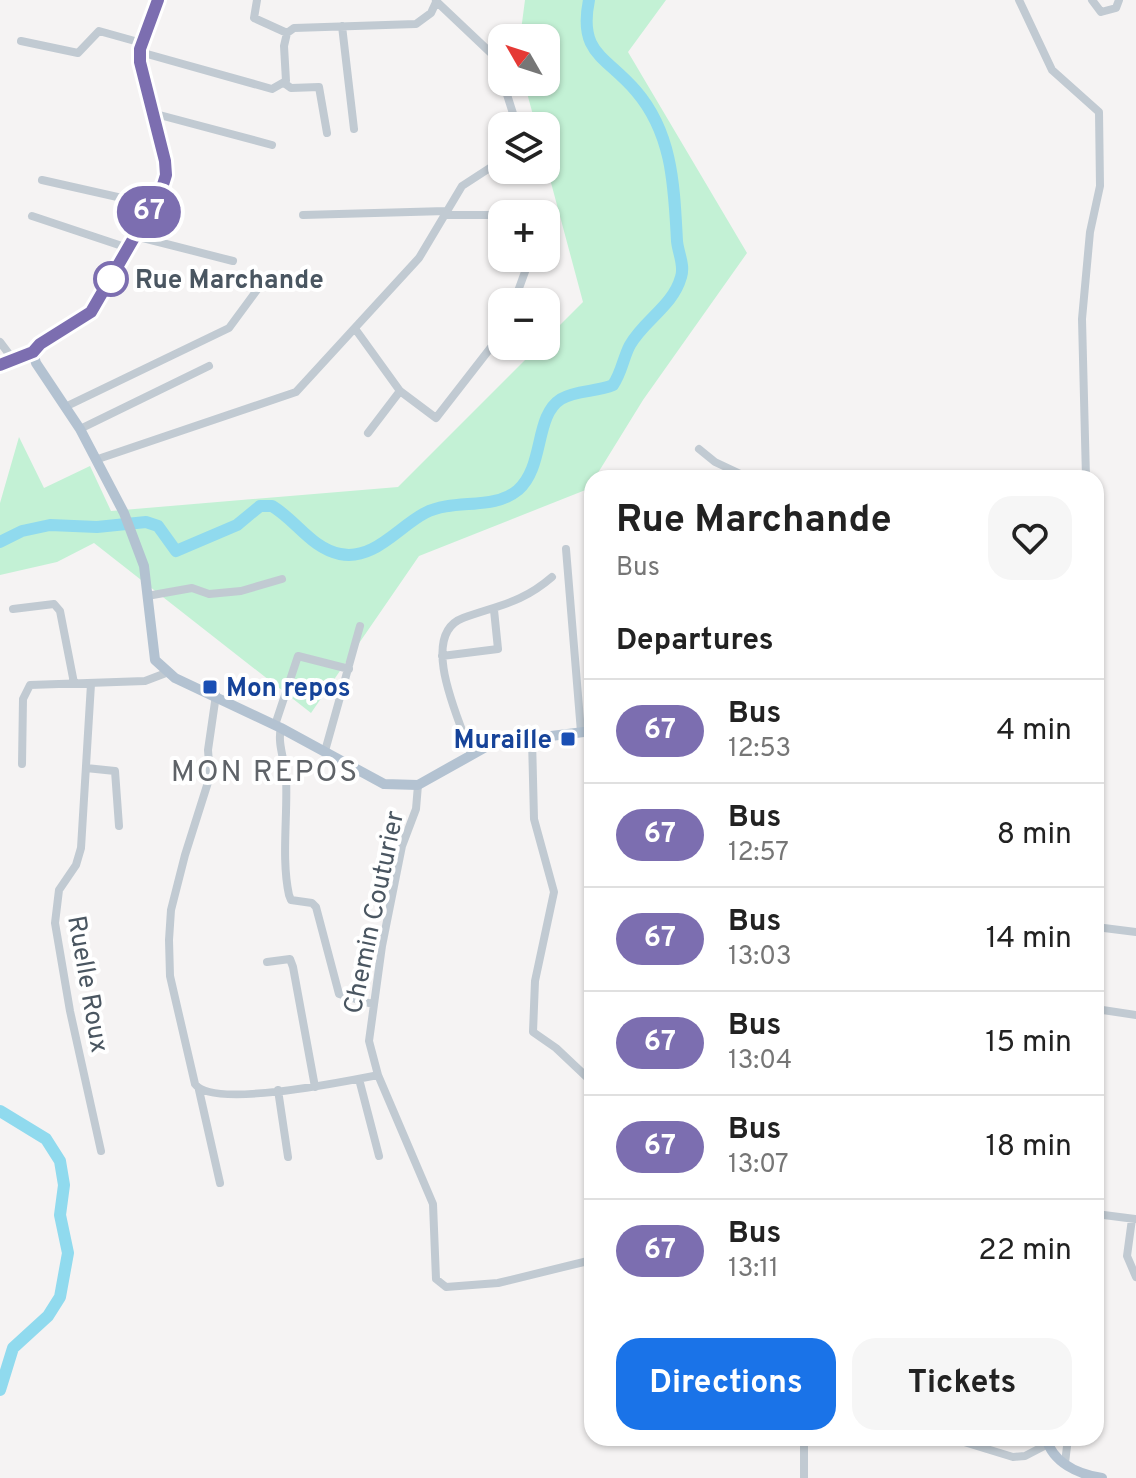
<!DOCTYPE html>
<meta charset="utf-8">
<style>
body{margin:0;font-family:Overpass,sans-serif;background:#f6f6f6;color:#222;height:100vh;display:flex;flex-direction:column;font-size:30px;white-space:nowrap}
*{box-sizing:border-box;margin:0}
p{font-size:26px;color:#767676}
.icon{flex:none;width:44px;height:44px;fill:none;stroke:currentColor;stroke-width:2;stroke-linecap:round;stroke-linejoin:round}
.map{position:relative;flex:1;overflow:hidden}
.details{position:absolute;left:584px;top:470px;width:520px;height:976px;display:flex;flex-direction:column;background:#fff;border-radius:24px;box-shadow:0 2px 6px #0004}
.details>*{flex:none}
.badge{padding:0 16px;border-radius:26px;font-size:28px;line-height:52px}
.needle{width:52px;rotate:309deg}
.buttons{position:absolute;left:488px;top:24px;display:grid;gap:16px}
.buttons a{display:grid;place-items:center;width:72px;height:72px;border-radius:16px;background:#fff;box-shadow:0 2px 6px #0004;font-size:40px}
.map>.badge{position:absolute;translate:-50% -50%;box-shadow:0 0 0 4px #fff}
h2{padding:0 32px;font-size:30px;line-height:72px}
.round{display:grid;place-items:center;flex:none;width:84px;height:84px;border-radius:24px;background:#f6f6f6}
.summary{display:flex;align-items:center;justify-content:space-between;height:136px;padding:0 32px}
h1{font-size:38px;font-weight:700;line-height:60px}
.button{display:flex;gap:16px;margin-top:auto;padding:16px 32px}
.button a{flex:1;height:92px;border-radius:24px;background:#1a73e8;color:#fff;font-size:32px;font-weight:700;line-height:92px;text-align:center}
.button a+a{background:#f6f6f6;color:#222}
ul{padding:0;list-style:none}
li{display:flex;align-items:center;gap:24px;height:104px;padding:0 32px;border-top:2px solid #e0e0e0}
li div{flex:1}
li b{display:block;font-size:30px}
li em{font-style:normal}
li .badge{min-width:88px;font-weight:700;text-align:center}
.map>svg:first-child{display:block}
</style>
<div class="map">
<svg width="1136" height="1478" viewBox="0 0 1136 1478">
<rect width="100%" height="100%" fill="#f5f3f3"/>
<path fill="#c3f1d5" d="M525,0H666L628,52L747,253L643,400L588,489L419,556L311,713L94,543L57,562L0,575V503L19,437L44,488L90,466L111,511L398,487L539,346H546V339L583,302L546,164V126H536L524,82H546V38H520Z"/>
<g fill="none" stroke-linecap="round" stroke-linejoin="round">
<path stroke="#90daee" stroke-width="12" d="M0,542L22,531L50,525L97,527L146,522L158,526L176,551L237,525L260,506H272C296,520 311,548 340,554C374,561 398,527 425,513C454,498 493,511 518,490C545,466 534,416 561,399C576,390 597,392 613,385C622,372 623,358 630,345C644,320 673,306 681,277C685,265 678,253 677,241C674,187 673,134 636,91C606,56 578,54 589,0
M0,1111L46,1139L60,1161L64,1185L60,1215L68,1253L60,1297L48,1316L13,1348L0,1390"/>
<path stroke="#c1cad2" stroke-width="8" d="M257,0L254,18L287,33
M1019,0L1052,70L1099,112L1100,186L1090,232L1082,319L1086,478
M1092,0L1101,12L1116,8L1119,0
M436,1L493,55L502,77
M342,26L354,129
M21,41L78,53L99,31L142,43
M140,52L272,89L286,81L284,46L287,33L294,28L416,24L431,13L437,0
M503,82L517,126
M284,83L291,88L319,87L327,133
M152,113L272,145
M42,180L153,205
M303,215L446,211
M444,215H502
M32,216L128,248
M135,236L233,261
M514,302L530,258
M356,330L400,391L436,418L492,346L502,326
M0,342L12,358
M0,365L33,352
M65,407L229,328L257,290
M80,429L209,366
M368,433L400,391
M699,449L715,462L749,478
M98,459L296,392L419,258L462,186L502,160
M566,549L581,732
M147,596L192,588L209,594L241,591L282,579
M13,609L54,604L60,611L74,683
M442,656L498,649L494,610
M91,684L81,848L76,865L59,890L55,923L70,1011L101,1151
M216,695L208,750L210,776L185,855L171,910L169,940L170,976L195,1084C212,1109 347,1081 378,1075
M275,725L298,656L349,669
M281,728C277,743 285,761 286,777C288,815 281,858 289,895L291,900L312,903L316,907L339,994L372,1004
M532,739L534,819L554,892L535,981L533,1032L556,1048L592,1082
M325,751L360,626
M471,754C461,724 417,635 463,618C499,605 522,603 552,577
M22,764L23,699L30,685L145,681L166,673
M86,768L115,771L119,826
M418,785L416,809L402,846L382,946L369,1041L378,1075L433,1204L436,1279L446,1287L498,1283L592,1260
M1096,927L1136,932
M267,962L290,959L293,967L315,1087
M1096,1009L1136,1015
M359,1079L379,1156
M199,1090L220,1183
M278,1090L288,1157
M1096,1214L1135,1219
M1132,1219L1127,1256L1136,1277
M951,1438L1013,1457L1025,1456L1048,1444
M1065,1463L1068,1438
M804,1478V1438"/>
<path stroke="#b3c2d1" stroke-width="10" d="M158,0L140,49V62L165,161V180L95,307L33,352L36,363L80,429L124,513L144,566L155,660L175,678L281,728L384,784L418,785L493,743L592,731
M1046,1438C1053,1463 1078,1474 1102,1478"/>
</g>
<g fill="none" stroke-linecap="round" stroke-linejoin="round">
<g stroke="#fff" stroke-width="18">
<path id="line" d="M0,365L33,352L40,344L91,312L161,191L166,175L165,161L140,62V49L158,0"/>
</g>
<use href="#line" stroke="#7c6eb0" stroke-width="12"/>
</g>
<circle fill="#fff" stroke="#7c6eb0" stroke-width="4" cx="111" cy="279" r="16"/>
<g fill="#1a4fb4" stroke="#fff" stroke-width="3">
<rect x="202" y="679" width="16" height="16" rx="4"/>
<rect x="560" y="731" width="16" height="16" rx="4"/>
</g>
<g text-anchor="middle" stroke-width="8" stroke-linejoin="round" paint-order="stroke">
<g font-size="26" font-weight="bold" fill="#4a5661" stroke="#fff" text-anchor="start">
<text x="135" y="288">Rue Marchande</text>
</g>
<g font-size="26" font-weight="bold" fill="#164399" stroke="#fff" text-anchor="start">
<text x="226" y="696">Mon repos</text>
<text x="552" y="748" text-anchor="end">Muraille</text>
</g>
<g font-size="26" fill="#4a5661" stroke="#fff">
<text transform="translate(373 912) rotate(-78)" y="9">Chemin Couturier</text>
<text transform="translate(89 984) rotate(80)" y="9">Ruelle Roux</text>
</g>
<g font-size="30" letter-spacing="2" fill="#5f6368" stroke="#fff">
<text x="265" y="781">MON REPOS</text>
</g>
</g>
</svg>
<div class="buttons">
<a><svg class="needle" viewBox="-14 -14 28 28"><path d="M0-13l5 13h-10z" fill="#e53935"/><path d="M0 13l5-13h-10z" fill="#767676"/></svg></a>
<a><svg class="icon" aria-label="layers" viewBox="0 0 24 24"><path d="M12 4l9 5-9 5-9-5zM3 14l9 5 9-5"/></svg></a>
<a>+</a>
<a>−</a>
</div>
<b class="badge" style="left:149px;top:212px;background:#7c6eb0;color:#fff">67</b>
<section class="details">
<div class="summary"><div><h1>Rue Marchande</h1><p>Bus</p></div><a class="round"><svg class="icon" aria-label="heart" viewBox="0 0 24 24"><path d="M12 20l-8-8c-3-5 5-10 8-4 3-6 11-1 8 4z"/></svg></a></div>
<h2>Departures</h2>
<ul>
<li><span class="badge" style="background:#7c6eb0;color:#fff">67</span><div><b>Bus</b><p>12:53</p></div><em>4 min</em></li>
<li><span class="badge" style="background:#7c6eb0;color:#fff">67</span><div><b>Bus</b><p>12:57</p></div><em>8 min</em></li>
<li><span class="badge" style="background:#7c6eb0;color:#fff">67</span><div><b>Bus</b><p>13:03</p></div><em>14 min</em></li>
<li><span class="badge" style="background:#7c6eb0;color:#fff">67</span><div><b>Bus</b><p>13:04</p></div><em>15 min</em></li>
<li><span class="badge" style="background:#7c6eb0;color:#fff">67</span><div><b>Bus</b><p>13:07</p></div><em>18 min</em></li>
<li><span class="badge" style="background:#7c6eb0;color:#fff">67</span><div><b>Bus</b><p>13:11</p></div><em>22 min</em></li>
</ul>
<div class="button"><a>Directions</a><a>Tickets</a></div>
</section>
</div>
